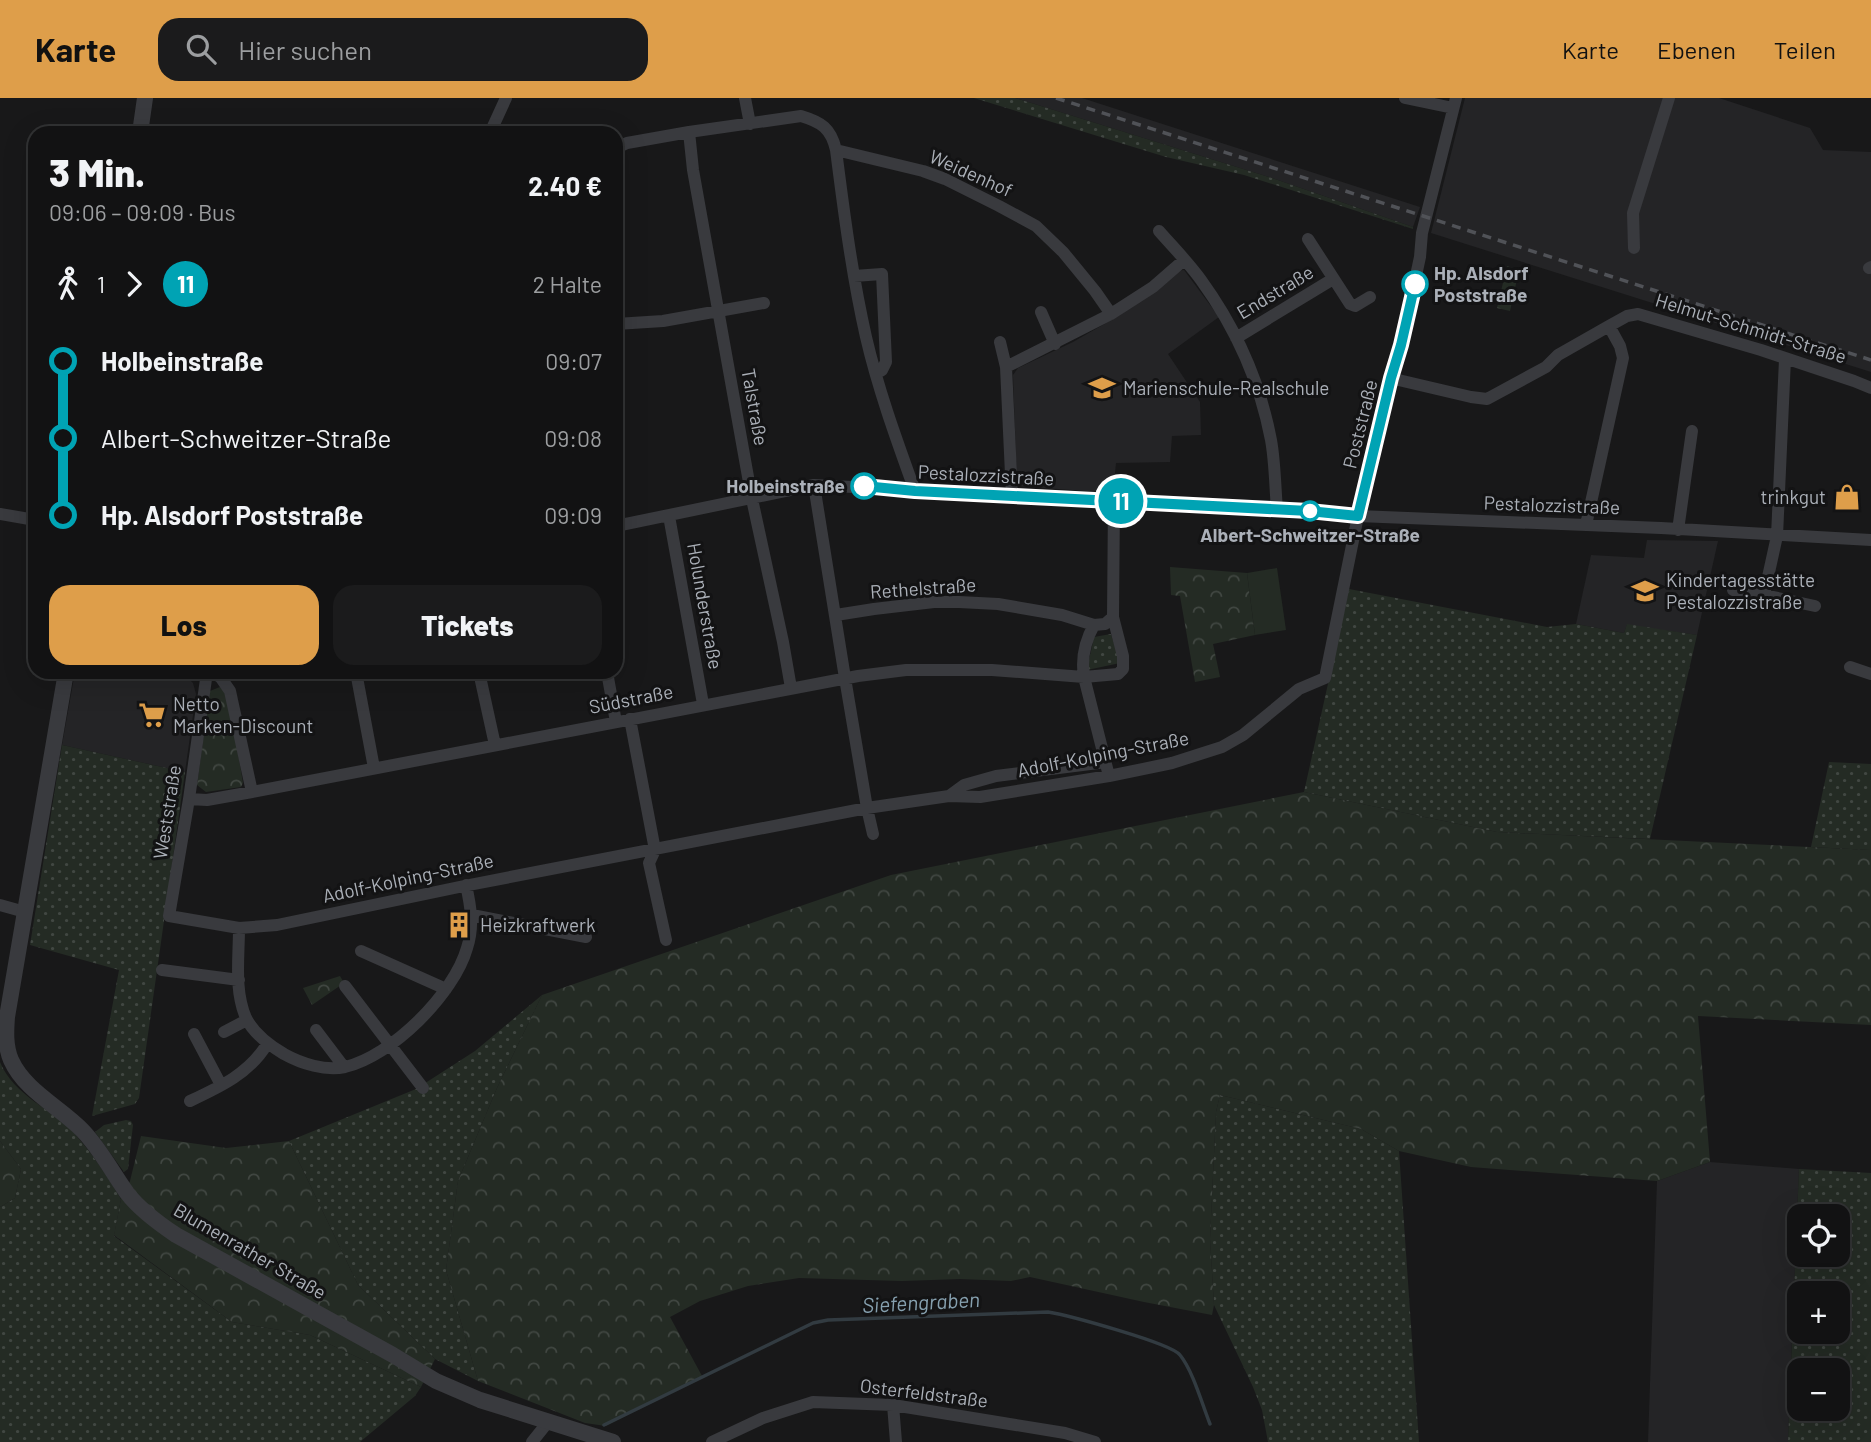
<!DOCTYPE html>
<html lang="de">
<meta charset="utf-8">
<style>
body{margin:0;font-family:Barlow,sans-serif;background:#1b1b1c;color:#f1f3f6;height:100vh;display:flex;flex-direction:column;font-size:26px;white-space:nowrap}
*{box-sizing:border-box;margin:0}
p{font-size:23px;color:#9c9ea0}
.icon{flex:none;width:38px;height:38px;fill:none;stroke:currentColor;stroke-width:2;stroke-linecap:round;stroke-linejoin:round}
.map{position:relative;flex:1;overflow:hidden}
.panel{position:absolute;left:28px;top:28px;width:595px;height:553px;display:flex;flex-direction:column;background:#121213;border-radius:21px;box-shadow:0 7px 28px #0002,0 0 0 2px #313233}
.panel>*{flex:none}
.badge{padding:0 14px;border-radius:23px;font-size:24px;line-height:46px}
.controls{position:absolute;left:1787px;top:1106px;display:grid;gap:14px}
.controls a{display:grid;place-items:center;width:63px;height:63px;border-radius:14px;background:#121213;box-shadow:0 7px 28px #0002,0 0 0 2px #313233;font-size:35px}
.map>.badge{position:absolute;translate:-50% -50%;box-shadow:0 0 0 4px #fff}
.legs{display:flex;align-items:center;gap:10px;height:77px;padding:0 21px;font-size:23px}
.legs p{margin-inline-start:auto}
.overview{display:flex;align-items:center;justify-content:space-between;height:119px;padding:0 21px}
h1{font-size:38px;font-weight:800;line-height:52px}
.button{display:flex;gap:14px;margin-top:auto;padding:14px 21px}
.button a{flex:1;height:80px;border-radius:21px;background:#de9e4a;color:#111;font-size:28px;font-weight:800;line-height:80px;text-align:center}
.button a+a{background:#1b1b1c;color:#f1f3f6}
ul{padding:0 21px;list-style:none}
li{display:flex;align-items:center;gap:24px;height:77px;font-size:26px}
li i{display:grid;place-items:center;width:10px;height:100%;margin:0 9px;background:currentColor}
li i::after{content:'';width:18px;height:18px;margin:-9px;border:5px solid;border-radius:50%;background:#121213}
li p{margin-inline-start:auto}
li:first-child i{background:linear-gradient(#0000 50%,currentColor 0)}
li:last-child i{background:linear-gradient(currentColor 50%,#0000 0)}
header{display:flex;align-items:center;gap:42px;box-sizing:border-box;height:98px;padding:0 35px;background:#de9e4a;color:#111}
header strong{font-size:33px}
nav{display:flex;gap:38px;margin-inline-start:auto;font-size:24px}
.search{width:490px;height:63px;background:#1b1b1c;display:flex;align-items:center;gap:18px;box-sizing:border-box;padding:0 24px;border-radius:21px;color:#9c9ea0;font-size:26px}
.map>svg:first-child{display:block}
</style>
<header>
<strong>Karte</strong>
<div class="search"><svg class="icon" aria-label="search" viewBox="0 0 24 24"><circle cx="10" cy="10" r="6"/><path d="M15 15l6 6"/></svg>Hier suchen</div>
<nav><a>Karte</a><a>Ebenen</a><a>Teilen</a></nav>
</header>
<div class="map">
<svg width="1871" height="1344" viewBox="0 0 1871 1344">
<defs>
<pattern id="grass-dots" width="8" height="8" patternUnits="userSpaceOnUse" patternTransform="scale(1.75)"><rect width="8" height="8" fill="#242b24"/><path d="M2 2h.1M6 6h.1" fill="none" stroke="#414742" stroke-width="1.8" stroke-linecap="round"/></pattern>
<pattern id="forest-crowns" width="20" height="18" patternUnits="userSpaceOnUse" patternTransform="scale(1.75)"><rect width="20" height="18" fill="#242b24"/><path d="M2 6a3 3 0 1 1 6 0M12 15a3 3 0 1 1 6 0" fill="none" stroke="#414742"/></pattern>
</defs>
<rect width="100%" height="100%" fill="#181819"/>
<path fill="#242426" d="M1015,0H1082L1420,109L1413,129L1272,80Z
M1465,0H1719L1810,30L1823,52L1871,54V274L1431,135Z
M1184,172L1219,219L1168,256L1200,304L1201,337L1172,338L1170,364L1116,365L1113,395L1017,388L1013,277L1018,270L1073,244L1120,217L1178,173Z
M1647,442L1718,443L1697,537L1627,527L1624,535L1576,526L1591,457L1644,460Z
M75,574H170L186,578L193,585L196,596L185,674L62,647Z
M1710,1064L1799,1071L1788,1344H1648L1657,1083Z"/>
<path fill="url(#grass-dots)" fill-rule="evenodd" d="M974,0H1015L1272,80L1413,129V131L1244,77L1166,59Z
M1349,491L1547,529L1576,526L1624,535L1627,526L1697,537L1650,741L1497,734L1304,694Z
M1111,536L1120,565L1087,572L1094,539Z
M62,647L185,674L139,1000L135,1006L92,1018L119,872L30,847Z
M1829,664L1871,666V752L1811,749Z
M542,897L497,990L458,1083L446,1172L478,1283L435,1261L358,1187L289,1043L416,991L475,953Z
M0,964C14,998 51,1010 74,1035C92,1055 107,1078 121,1101L114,1138L232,1224L310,1237L421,1289L415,1298L360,1344H0V1109L15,1100L21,1071L0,1043Z
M1220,997L1361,1031L1399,1053L1419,1344H1268L1262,1312L1253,1289L1214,1207L1210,1141L1216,1014Z
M126,1022L131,1023L133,1027L128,1071L124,1074L95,1034L104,1027Z
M1799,1071L1871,1075V1344H1788ZM1799,1118H1838V1157H1799ZM1799,1195H1838V1234H1799ZM1799,1272H1838V1311H1799Z"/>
<path fill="url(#forest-crowns)" d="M1507,168L1519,172L1510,213L1497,210Z
M1170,469L1247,475L1255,537L1213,546L1220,579L1195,584L1180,498L1171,497Z
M220,589L228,595L243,685L241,689L206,694L197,687L210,593Z
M1304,694L1497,734L1871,752V927L1698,918L1710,1064L1657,1083L1471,1069L1399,1053L1361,1031L1220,997L1216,1014L1210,1141L1214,1207L1212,1217L1144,1204L1030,1179L1011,1183L960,1181L902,1183L799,1180L748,1188L700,1203L670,1219L702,1278L606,1328L585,1325L478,1283L446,1172L458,1083L497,990L542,897L891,777Z
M340,878L344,885L312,907L303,890Z
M141,1038L226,1050L289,1043L358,1187L435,1261L421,1289L310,1237L232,1224L114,1137L121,1101L130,1083Z
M0,1043L21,1071L15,1100L0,1109Z"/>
<path fill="#242b24" d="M1277,470L1286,532L1255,537L1247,475Z"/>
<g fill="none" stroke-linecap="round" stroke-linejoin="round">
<path stroke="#323b41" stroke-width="3.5" d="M604,1327L813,1225L828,1222L1048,1214C1067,1217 1171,1245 1180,1257C1193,1273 1202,1306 1210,1326"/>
<path stroke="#393a3e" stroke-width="12" d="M745,0L750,26
M1405,0L1453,10
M689,34L693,72L752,401L783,544L791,590
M490,35L506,0
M616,50L627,45L689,34L801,18C821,24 831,30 836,52L923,73L945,81L999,108L1036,128L1063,154L1095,193L1111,216
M836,52C844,115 852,177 866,239C878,291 897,343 915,393
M1159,133C1173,149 1188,164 1201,182C1235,229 1260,284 1271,342C1275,364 1275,388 1277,411
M1308,141L1350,206L1355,208L1370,199
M1634,150L1633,115L1669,0
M1869,170L1871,169
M854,178L882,176L886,264L882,272L877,275
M1041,214L1055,246
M616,226L663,223L764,205
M1236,240L1333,181
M1000,244L1006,269L1012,398
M1006,269L1111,216L1153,189L1184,162
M1390,280L1471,299L1487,301L1546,269L1558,257L1609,228L1627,218L1638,216L1761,252L1854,283L1871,290
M814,387L845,580L867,710L873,736
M0,416L35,422
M669,418L703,606
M1586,427L1623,260L1620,248L1609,228
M616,428L814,387L1277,411L1358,418L1661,430L1871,442
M1678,432L1692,333
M1733,492L1764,497L1815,508
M1764,497L1777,438L1785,261
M836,517L874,511L934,504H959L998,506L1062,517L1094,527L1105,526L1113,519
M1850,569L1871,576
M207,574L189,701L169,818L239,830L277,827L464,788L867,710L949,698L980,699L1109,678L1172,665L1222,649L1243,637L1299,591L1325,580L1358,418L1390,280L1401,247L1420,159L1422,135L1456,0
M213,574L221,580L230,593L252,694
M356,574L374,670
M479,574L495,647
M607,574L616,624
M630,621L655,752L649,765L666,842
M1109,678L1084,579L1118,576L1123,571V558L1113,519L1114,402
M949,698L964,687L996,678L1106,664
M189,701L207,702L252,694L858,578L906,572H992L1084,579C1081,560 1085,543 1094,527
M0,807L25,814
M472,817L586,839
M239,830C239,860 234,892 246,920C254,936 269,947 284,956C302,966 325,973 345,969C392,958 454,896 467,850C474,829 471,809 466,787
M361,853L446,891
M162,872L239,882
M345,888L423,990
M316,932L344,969
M224,934L247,922
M194,936L221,987
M190,1003C220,989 250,975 267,946
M893,1307L896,1344
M532,1344L548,1324
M712,1344L763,1320L813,1304L893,1307L1065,1335L1095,1344"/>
<path stroke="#393a3e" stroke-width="16" d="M140,35L145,0
M66,574L7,919C6,933 5,948 11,962C25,993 60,1009 83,1033C101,1052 112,1074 127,1095C140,1112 158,1125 176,1137L393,1257L436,1283L480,1302L613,1344"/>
<path stroke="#505257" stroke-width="3.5" stroke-dasharray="9 7" stroke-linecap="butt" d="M1056,0L1871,262"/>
</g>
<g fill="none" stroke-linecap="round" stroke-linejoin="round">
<g stroke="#fff" stroke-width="16">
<path id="line-1" d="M864,388L915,393L1309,413L1358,418L1391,280L1401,247L1415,186"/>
</g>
<use href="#line-1" stroke="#00a3b4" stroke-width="10"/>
</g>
<defs>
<g id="school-bare" transform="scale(2.1)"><path d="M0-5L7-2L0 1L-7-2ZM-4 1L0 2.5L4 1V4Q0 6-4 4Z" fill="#de9e4a" stroke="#131314" stroke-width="2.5" paint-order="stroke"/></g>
<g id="shop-bare" transform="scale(2.1)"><path d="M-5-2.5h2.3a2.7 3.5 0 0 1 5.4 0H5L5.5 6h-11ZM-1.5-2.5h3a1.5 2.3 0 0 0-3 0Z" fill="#de9e4a" stroke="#131314" stroke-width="2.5" paint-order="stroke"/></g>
<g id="supermarket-bare" transform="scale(2.1)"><path d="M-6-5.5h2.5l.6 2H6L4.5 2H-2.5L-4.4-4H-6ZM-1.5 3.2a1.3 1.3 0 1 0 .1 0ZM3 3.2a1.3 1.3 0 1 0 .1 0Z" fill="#de9e4a" stroke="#131314" stroke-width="2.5" paint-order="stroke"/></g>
<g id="building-bare" transform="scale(2.1)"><path d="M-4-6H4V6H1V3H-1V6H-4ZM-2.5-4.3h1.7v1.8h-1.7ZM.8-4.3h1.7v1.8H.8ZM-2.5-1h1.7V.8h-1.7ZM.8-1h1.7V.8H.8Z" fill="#de9e4a" stroke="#131314" stroke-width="2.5" paint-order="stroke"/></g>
</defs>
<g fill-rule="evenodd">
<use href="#school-bare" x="1102" y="290"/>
<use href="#shop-bare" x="1847" y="399"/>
<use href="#school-bare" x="1645" y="493"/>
<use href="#supermarket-bare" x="152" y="617"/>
<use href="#building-bare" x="459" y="827"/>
</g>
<g fill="#fff" stroke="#00a3b4" stroke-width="3.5">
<circle cx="1415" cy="186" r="12"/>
<circle cx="864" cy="388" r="12"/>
<circle cx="1310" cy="413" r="9"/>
</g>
<g text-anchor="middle" stroke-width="6" stroke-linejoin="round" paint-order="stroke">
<g font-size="19" fill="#abb0b8" stroke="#131314">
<text transform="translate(971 75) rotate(24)" y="7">Weidenhof</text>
<text transform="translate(1275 194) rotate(-31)" y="7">Endstraße</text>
<text transform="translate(1751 230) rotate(17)" y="7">Helmut-Schmidt-Straße</text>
<text transform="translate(755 309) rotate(80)" y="7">Talstraße</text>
<text transform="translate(1360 326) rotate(-76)" y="7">Poststraße</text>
<text transform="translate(986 377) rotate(3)" y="7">Pestalozzistraße</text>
<text transform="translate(1552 407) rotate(2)" y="7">Pestalozzistraße</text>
<text transform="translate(923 490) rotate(-4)" y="7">Rethelstraße</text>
<text transform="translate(705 508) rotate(80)" y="7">Holunderstraße</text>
<text transform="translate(631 601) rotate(-11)" y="7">Südstraße</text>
<text transform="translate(1103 656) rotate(-11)" y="7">Adolf-Kolping-Straße</text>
<text transform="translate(167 714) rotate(-81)" y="7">Weststraße</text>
<text transform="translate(408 780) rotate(-12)" y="7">Adolf-Kolping-Straße</text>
<text transform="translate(250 1153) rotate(30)" y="7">Blumenrather Straße</text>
<text transform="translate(924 1295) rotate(7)" y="7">Osterfeldstraße</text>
</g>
<g font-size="19" font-weight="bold" fill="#abb0b8" stroke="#131314" text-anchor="start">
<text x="1434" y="182">Hp. Alsdorf<tspan x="1434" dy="22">Poststraße</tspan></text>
<text x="845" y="395" text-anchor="end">Holbeinstraße</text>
<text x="1310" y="444" text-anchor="middle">Albert-Schweitzer-Straße</text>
</g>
<g font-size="19" fill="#abb0b8" stroke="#131314" text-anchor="start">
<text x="1123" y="297">Marienschule-Realschule</text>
<text x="1826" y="406" text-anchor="end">trinkgut</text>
<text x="1666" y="489">Kindertagesstätte<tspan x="1666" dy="22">Pestalozzistraße</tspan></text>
<text x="173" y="613">Netto<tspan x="173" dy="22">Marken-Discount</tspan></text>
<text x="480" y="834">Heizkraftwerk</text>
</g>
<g font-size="21" font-style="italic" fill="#86a0af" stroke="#131314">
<text transform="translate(921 1205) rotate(-3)" y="7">Siefengraben</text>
</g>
</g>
</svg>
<div class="controls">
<a><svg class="icon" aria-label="locate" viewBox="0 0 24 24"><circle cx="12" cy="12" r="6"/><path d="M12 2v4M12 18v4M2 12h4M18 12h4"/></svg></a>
<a>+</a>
<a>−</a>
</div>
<b class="badge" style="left:1121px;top:403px;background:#00a3b4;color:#fff">11</b>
<section class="panel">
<div class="overview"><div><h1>3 Min.</h1><p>09:06 – 09:09 · Bus</p></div><b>2.40 €</b></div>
<div class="legs"><svg class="icon" aria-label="walk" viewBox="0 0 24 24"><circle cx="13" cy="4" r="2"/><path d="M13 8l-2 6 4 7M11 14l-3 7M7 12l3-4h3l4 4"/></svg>1<svg class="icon" aria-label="forward" viewBox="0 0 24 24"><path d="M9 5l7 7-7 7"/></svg><b class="badge" style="background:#00a3b4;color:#fff">11</b><p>2 Halte</p></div>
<ul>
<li><i style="color:#00a3b4"></i><b>Holbeinstraße</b><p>09:07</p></li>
<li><i style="color:#00a3b4"></i><span>Albert-Schweitzer-Straße</span><p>09:08</p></li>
<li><i style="color:#00a3b4"></i><b>Hp. Alsdorf Poststraße</b><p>09:09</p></li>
</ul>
<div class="button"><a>Los</a><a>Tickets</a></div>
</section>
</div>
